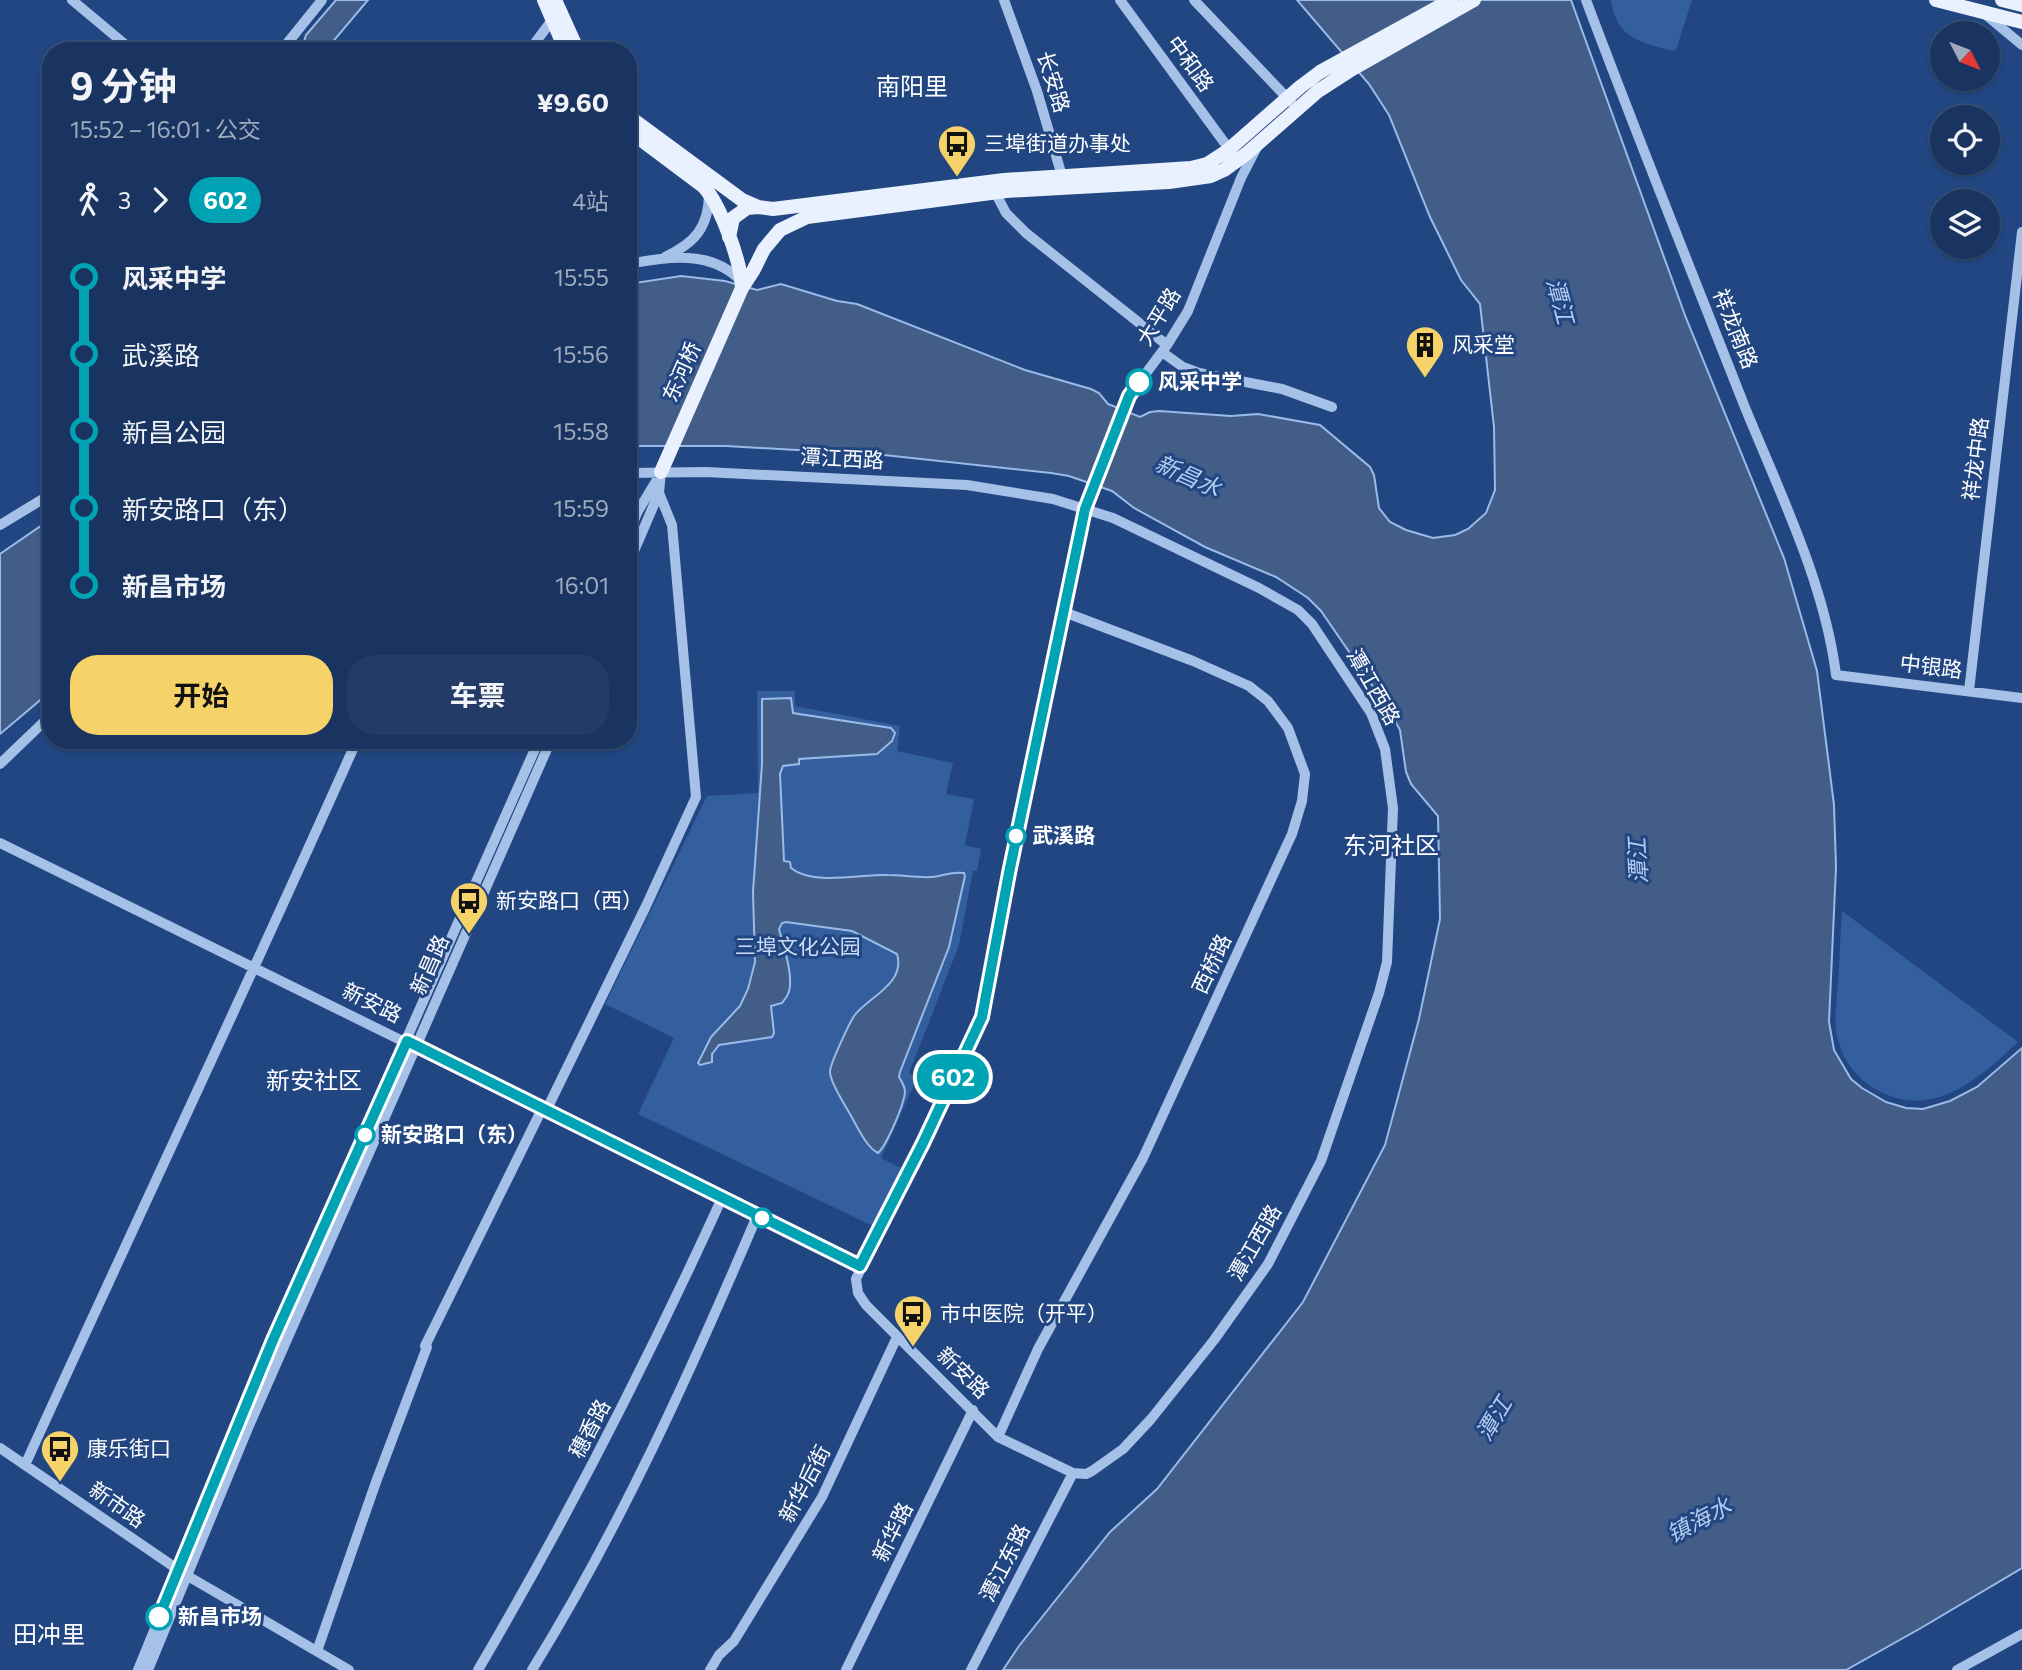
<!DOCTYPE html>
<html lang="zh">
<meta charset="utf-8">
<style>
body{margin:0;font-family:Commissioner,"Noto Sans SC",sans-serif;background:#223c67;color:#f1f3f6;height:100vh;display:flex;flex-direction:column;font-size:26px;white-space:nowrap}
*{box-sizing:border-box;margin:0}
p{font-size:23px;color:#9faabd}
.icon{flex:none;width:38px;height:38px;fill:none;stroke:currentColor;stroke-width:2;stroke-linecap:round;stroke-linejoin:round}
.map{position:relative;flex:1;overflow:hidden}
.drawer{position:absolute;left:42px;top:42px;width:595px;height:707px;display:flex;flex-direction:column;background:#193461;border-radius:28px;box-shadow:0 2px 5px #0004,0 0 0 2px #374f76}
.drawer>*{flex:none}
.badge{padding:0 14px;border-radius:23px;font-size:24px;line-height:46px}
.needle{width:46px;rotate:132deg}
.tools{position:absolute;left:1930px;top:21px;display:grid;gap:14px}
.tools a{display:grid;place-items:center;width:70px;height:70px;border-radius:50%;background:#193461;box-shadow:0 2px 5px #0004,0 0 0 2px #374f76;font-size:35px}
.map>.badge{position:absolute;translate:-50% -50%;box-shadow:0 0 0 4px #fff}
.legs{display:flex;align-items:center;gap:10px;height:77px;padding:0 28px;font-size:23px}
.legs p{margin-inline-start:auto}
.summary{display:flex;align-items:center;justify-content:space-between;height:119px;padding:0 28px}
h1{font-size:38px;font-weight:700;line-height:52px}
.button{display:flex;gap:14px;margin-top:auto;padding:14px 28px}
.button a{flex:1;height:80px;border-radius:28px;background:#f5d368;color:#111;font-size:28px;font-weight:700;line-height:80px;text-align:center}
.button a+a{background:#223c67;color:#f1f3f6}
ul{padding:0 28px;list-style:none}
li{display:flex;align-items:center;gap:24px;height:77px;font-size:26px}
li i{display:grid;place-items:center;width:10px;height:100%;margin:0 9px;background:currentColor}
li i::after{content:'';width:18px;height:18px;margin:-9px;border:5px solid;border-radius:50%;background:#193461}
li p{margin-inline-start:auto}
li:first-child i{background:linear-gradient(#0000 50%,currentColor 0)}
li:last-child i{background:linear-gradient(currentColor 50%,#0000 0)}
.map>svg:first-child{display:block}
</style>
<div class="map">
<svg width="2022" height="1670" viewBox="0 0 2022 1670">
<rect width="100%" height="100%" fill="#214681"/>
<path fill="#345f9f" d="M1611,0H1692L1676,50L1673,51C1641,43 1616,38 1611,0Z
M757,691H795V706L900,726L897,751L953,763L946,794L974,799L965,845L981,849L977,871H973L959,945L909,1073L917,1078L881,1158L901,1168L873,1226L638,1114L674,1038L605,1004L707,796L758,793Z
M1842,911L2018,1042C1977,1081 1929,1123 1872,1087C1855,1076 1843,1060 1838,1040C1833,1021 1837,1000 1838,981C1840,958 1840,934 1842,911Z"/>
<path fill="#425d88" stroke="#9abbe9" stroke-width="2" d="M336,0H368L325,51H301L306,35Z
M1297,0H1571L1686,318L1784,558L1817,671L1834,805L1836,867L1829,1022L1834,1050L1851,1079L1862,1088L1886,1102L1906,1108L1923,1109L1950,1101L1977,1087L2022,1048V1568L1921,1628L1846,1670H1003L1019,1646L1110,1532L1157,1489L1303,1302L1385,1145L1419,1019L1440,919L1438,816L1411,784L1406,772L1400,730L1389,710L1321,611L1308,598L1276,577L1205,547L1134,508L1112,491L1069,476L1051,473L884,455L726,446H628V284L681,276L725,281L757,290L781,284L837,301L857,304L1025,370L1091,389L1099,393L1108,404L1140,417L1150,412L1159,411L1231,416L1258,414L1320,425L1370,467L1374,475L1379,508L1390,522L1406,530L1433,538L1455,535L1468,529L1486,513L1495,490L1494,427L1480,304L1461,280L1430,217L1389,115L1369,84Z
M51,519V691L0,734V554Z
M791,698L793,713L891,728L895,733L892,741L877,754L799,759V764L783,766L780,774L784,861L790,862L791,868C813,886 861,874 888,875C902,875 917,878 932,877C944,876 951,871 964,873L965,876L949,947L900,1072L899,1077C902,1082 905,1086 905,1092C904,1104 887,1145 878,1153C866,1147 857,1126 850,1114C845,1105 829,1081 830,1071C831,1062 849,1024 854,1016C868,997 906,984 897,954L852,931L786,922L782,923L779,929C783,945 795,978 788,994C787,997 784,1000 782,1003L771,1006L774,1033L772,1037L719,1045L712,1054V1062L700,1065L698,1063L711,1037L740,1006L748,989L755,962L753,892L762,764V699Z"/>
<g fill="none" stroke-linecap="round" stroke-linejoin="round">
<path stroke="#a6c1e8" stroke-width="10" d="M72,0L133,51
M1004,0L1037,91L1062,176
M1120,0L1229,149
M1194,0L1291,102
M1586,0C1637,136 1691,270 1744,405C1779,491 1825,584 1836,675L2022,698
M1986,15L2022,45
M281,51L322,0
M529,51L552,20
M995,192L1006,213L1026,233L1167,345
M665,257C695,243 709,227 709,193
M628,264C667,257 711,249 741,281
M1162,352L1183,367L1199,373L1282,389L1332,407
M628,473L706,472L967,485L1053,499L1113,518L1259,588L1298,610L1312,624L1371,713L1385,749L1393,808L1387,962L1379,993L1321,1161L1268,1264L1214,1340L1151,1419L1123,1449L1092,1471L1086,1474L1073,1473L998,1437L866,1305L858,1293L856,1279L982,1017L1009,873L1085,509L1129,396L1167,345L1188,311L1241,178L1256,149
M0,525L51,494
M628,534L638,511L658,478
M628,565L659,493L661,472
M1969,691L2022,232
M0,764L51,715
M0,843L860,1266
M546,1111L646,906L696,797L672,525L659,493
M425,1346L542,1109
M998,1437L1038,1349L1143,1158L1292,834L1302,801L1305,774L1288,728L1268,701L1249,686L1193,661L1064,612
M0,1448L186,1575L349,1670
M25,1465C135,1223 249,983 357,740
M317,1651L376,1482L427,1347
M138,1670L273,1340L539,740
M148,1670L248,1428L551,740
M478,1670C568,1517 648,1360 722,1198
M532,1670C621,1526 691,1371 757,1216
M710,1670L719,1655L734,1641L822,1497L897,1337
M846,1670L973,1410
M971,1670L1073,1473
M1957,1670L2022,1634"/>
<path stroke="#e9f0fe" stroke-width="14" d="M544,0L566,51
M555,0L578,51
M1936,0L2022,22
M2002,0L2022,5
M628,116L742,200L758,207L773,209L1004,180L1191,168L1207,164L1227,151L1300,87L1320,72L1451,0
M628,130L704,187C721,206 741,262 742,288
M729,237L733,218L747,208L758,207
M661,472L742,288L753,271L764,249L780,230L807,217L1006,191L1169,182L1211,176L1224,170L1246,154L1318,91L1349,71L1474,0"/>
</g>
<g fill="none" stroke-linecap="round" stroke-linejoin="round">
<g stroke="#fff" stroke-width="16">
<path id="line-1" d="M159,1617L273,1340L407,1041L860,1266L923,1143L982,1017L1009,873L1085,509L1129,396L1139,382"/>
</g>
<use href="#line-1" stroke="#00a3b4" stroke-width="10"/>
</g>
<defs>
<g id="bus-pin" transform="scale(2.0125)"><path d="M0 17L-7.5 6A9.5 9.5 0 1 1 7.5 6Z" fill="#f5d368" stroke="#214681"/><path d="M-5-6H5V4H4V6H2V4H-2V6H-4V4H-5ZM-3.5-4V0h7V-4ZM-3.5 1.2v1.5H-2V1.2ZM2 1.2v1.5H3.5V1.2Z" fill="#111"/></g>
<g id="building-pin" transform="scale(2.0125)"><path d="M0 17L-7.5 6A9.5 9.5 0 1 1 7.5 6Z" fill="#f5d368" stroke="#214681"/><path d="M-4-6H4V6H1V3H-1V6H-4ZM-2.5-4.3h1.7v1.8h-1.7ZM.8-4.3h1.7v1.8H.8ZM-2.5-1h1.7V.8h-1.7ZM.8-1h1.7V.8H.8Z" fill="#111"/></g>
</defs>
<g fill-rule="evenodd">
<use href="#bus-pin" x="957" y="144"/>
<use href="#building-pin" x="1425" y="345"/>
<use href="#bus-pin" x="469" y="901"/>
<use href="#bus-pin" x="913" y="1314"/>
<use href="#bus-pin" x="60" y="1449"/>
</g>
<g fill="#fff" stroke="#00a3b4" stroke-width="3.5">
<circle cx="1139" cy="382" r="12"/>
<circle cx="1016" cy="836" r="9"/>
<circle cx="365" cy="1135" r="9"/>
<circle cx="762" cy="1218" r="9"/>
<circle cx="159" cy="1617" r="12"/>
</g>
<g text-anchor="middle" stroke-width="6" stroke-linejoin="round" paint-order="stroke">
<g font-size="21" fill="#fff" stroke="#214681">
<text transform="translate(1190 64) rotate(54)" y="7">中和路</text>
<text transform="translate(1053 82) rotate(73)" y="7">长安路</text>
<text transform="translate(1159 317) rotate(-59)" y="7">大平路</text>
<text transform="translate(1735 329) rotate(68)" y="7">祥龙南路</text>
<text transform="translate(682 372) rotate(-66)" y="7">东河桥</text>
<text transform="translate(842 459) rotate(3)" y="7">潭江西路</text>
<text transform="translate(1976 459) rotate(-83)" y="7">祥龙中路</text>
<text transform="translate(1931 667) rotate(7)" y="7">中银路</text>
<text transform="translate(1373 687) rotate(60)" y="7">潭江西路</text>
<text transform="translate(1212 964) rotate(-65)" y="7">西桥路</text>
<text transform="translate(430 965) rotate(-66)" y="7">新昌路</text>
<text transform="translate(372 1003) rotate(26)" y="7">新安路</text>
<text transform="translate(1255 1243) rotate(-60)" y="7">潭江西路</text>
<text transform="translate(963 1373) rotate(44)" y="7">新安路</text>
<text transform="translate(590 1429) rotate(-62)" y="7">穗香路</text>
<text transform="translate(805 1484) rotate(-62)" y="7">新华后街</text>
<text transform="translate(117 1505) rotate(35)" y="7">新市路</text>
<text transform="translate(893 1532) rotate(-64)" y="7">新华路</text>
<text transform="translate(1005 1563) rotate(-63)" y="7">潭江东路</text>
</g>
<g font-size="21" fill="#fff" stroke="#214681" text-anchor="start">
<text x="984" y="151">三埠街道办事处</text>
<text x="1452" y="352">风采堂</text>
<text x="496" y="908">新安路口（西）</text>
<text x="940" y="1321">市中医院（开平）</text>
<text x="87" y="1456">康乐街口</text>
</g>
<g font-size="21" font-weight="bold" fill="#fff" stroke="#214681" text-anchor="start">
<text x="1158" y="389">风采中学</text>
<text x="1032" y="843">武溪路</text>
<text x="381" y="1142">新安路口（东）</text>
<text x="178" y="1624">新昌市场</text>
</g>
<g font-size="21" fill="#cadcf6" stroke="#214681">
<text x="798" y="954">三埠文化公园</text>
</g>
<g font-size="23" font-style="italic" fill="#b2cbf0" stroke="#214681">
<text transform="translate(1560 301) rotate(75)" y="8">潭江</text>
<text transform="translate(1188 476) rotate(24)" y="8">新昌水</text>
<text transform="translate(1638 861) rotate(-93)" y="8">潭江</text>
<text transform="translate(1494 1419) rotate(-59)" y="8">潭江</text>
<text transform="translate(1699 1520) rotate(-28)" y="8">镇海水</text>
</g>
<g font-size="24" fill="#fff" stroke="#214681">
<text x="912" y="95">南阳里</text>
<text x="1391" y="854">东河社区</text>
<text x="314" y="1089">新安社区</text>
<text x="49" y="1643">田冲里</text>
</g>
</g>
</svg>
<div class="tools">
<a><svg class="needle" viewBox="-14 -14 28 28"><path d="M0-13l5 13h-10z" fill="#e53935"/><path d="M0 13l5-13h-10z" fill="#9faabd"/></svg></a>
<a><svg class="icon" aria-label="locate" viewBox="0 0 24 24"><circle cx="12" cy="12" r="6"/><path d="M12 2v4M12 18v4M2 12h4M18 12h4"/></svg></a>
<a><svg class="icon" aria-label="layers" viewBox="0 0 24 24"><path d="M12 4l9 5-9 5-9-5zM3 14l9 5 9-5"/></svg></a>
</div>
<b class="badge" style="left:953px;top:1077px;background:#00a3b4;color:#fff">602</b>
<section class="drawer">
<div class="summary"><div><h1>9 分钟</h1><p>15:52 – 16:01 · 公交</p></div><b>¥9.60</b></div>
<div class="legs"><svg class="icon" aria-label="walk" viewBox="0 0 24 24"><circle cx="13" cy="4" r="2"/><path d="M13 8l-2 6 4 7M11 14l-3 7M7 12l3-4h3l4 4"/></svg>3<svg class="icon" aria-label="forward" viewBox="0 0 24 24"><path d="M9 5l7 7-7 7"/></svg><b class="badge" style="background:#00a3b4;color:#fff">602</b><p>4站</p></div>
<ul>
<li><i style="color:#00a3b4"></i><b>风采中学</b><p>15:55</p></li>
<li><i style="color:#00a3b4"></i><span>武溪路</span><p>15:56</p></li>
<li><i style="color:#00a3b4"></i><span>新昌公园</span><p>15:58</p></li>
<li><i style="color:#00a3b4"></i><span>新安路口（东）</span><p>15:59</p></li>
<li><i style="color:#00a3b4"></i><b>新昌市场</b><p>16:01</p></li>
</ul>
<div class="button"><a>开始</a><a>车票</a></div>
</section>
</div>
